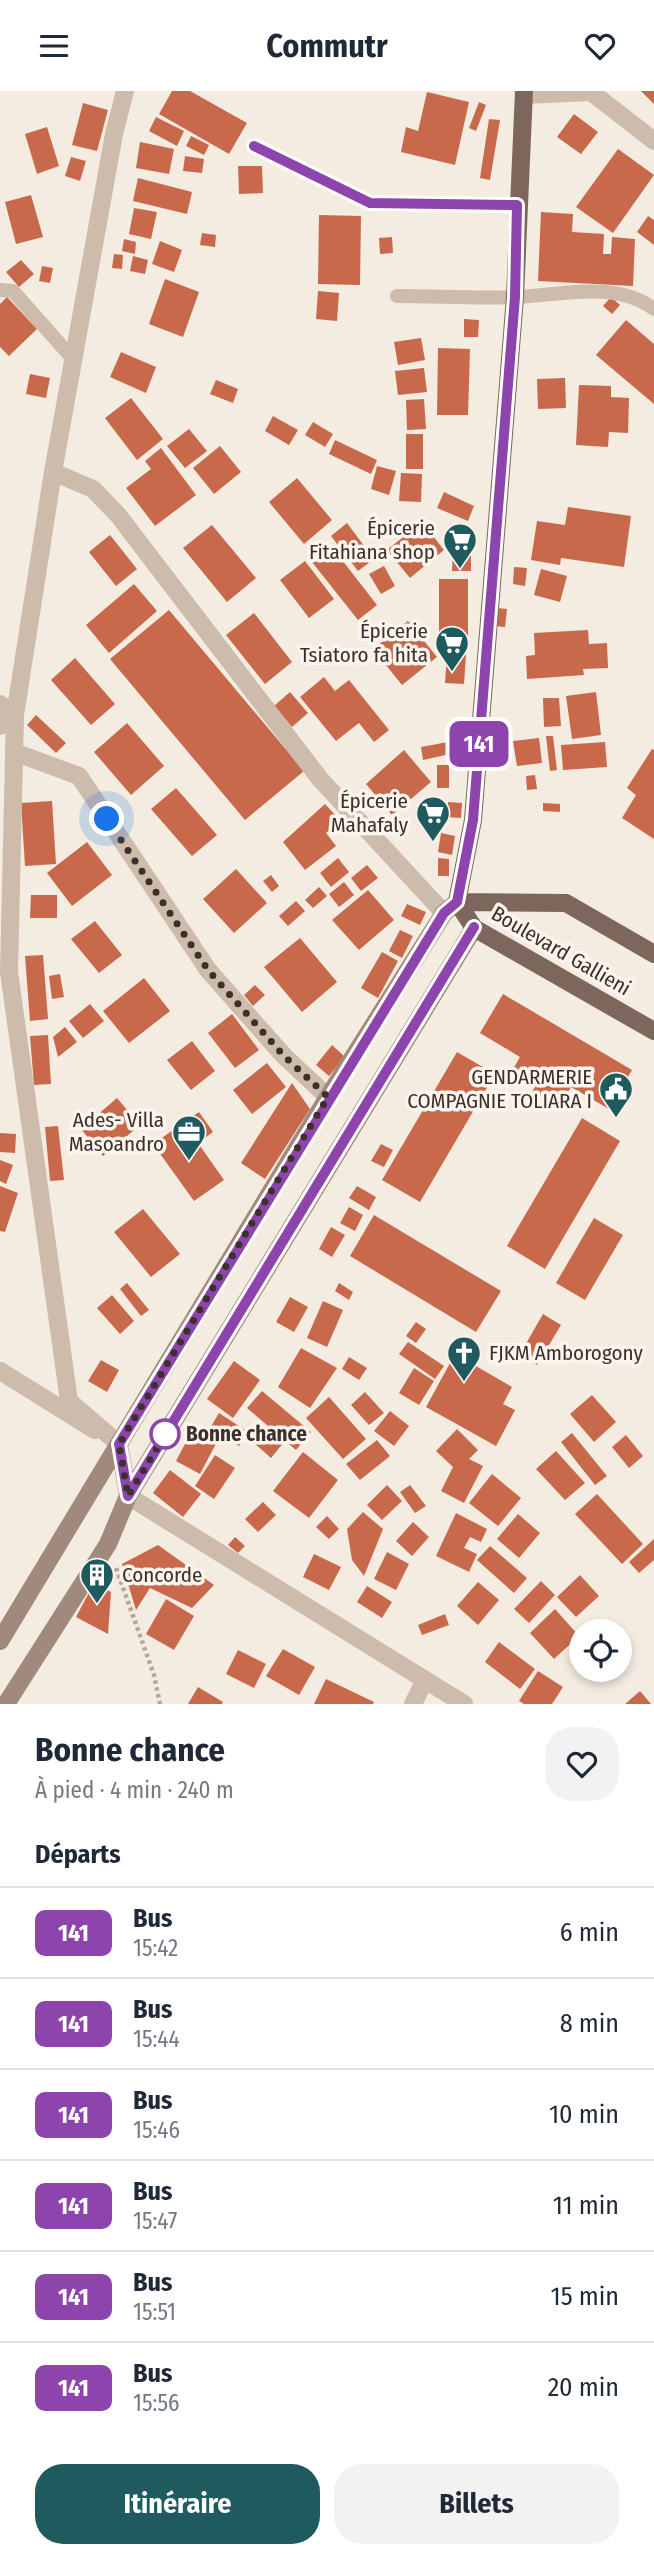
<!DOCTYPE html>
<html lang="fr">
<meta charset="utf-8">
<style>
body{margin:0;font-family:"Fira Sans Condensed",sans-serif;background:#f2f2f3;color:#1f2937;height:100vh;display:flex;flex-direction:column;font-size:26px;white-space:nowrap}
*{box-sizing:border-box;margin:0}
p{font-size:23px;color:#747a83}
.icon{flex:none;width:38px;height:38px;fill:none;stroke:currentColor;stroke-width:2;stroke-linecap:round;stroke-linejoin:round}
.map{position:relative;height:1613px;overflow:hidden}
.details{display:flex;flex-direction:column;background:#fff;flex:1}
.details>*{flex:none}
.badge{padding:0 14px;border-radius:10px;font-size:24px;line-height:46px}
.controls{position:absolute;left:569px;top:1528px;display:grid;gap:14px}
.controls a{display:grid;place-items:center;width:63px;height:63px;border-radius:50%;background:#fff;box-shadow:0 4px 10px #0003;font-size:35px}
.you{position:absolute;width:35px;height:35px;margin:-18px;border:5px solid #fff;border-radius:50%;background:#1a73e8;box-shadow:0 0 0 10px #1a73e833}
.map>.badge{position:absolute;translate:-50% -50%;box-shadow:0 0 0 4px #fff}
h2{padding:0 35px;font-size:26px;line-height:63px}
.round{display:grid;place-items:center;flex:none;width:74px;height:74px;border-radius:28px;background:#f2f2f3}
.head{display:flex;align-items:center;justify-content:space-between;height:119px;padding:0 35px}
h1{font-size:33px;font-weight:700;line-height:52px}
.button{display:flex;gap:14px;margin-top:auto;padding:14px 35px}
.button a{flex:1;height:80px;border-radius:28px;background:#1f5a5e;color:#fff;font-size:28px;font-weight:700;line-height:80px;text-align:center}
.button a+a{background:#f2f2f3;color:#1f2937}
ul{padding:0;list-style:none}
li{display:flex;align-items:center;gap:21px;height:91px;padding:0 35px;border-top:2px solid #e0e1e3}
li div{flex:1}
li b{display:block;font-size:26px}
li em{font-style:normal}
li .badge{min-width:77px;font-weight:700;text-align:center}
header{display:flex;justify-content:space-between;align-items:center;height:91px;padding:0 35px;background:#fff;font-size:32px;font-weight:700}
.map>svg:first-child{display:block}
</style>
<header><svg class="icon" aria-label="menu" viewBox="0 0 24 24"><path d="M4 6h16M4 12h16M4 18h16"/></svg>Commutr<svg class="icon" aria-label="heart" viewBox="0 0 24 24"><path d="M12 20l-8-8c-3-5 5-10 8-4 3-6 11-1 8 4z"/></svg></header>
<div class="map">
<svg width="654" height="1613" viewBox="0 0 654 1613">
<rect width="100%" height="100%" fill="#f4ebe1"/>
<path fill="#c8694b" d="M172,0H190L247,32L229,63L159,23Z
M641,0H654V13Z
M427,1L469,11L455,74L401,61L406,36L418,40Z
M479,11L486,14L476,40L469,37Z
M83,12L108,19L97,60L72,54Z
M574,23L598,41L581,63L557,46Z
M156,26L184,40L177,55L149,40Z
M489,28L500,29L490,89L480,87Z
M47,36L59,75L37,83L25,43Z
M191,45L209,54L204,64L186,55Z
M140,51L174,58L169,83L136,77Z
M618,58L654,84L613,142L576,116Z
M185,65L204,68L202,82L183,80Z
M71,66L86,70L80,90L65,85Z
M238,75H262L263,102L239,103Z
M138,87L192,101L187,123L133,110Z
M31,104L43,146L16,153L5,111Z
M134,117L157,121L151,148L129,143Z
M541,121L573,123L572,141L604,143L603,163H611L612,146L635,148L633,195L538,190Z
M319,124L361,125L360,194L318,193Z
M648,125L654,129V154L637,141Z
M202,142L216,144L215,156L200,154Z
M392,146L393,162L380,163L379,147Z
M124,148L136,151L135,163L122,160Z
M160,150L182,159L174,181L152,173Z
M114,163L123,164L122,178L112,177Z
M133,165L148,169L145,183L130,180Z
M21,169L34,183L19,196L6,181Z
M42,175L53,177L50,192L39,190Z
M165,188L199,201L183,246L149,233Z
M318,200L339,202L337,230L316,228Z
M7,206L37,238L9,265L0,256V213Z
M611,206L620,214L612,223L603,215Z
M464,228L479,229L478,246H464Z
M626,229L654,253V313L596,264Z
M421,247L425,269L398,274L394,251Z
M438,257L470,258L468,324H437Z
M121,261L156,276L146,302L110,286Z
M424,277L427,301L398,304L395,280Z
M30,283L50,287L46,307L26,303Z
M565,287L566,317L538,318L537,288Z
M216,289L238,298L233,312L210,303Z
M579,294L611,295V306L629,307L628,342L609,341L608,356L576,354Z
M131,307L163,348L137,369L105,327Z
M424,308L426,338L407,339L406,309Z
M273,325L298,339L289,354L265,340Z
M313,331L333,343L325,356L305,344Z
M189,338L207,360L185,377L167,355Z
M406,343H423V378H406Z
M335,349L377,369L371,383L329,363Z
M220,355L241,381L214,403L193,377Z
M161,357L196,404L155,435L126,397L151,378L145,370Z
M377,375L396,380L389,404L371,398Z
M401,382L422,383L421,411L399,410Z
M297,387L332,429L304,453L269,411Z
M444,401L474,415L468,430L437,417Z
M568,416L631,425L624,476L561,467L560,474L531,469L537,430L565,434Z
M422,431L444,459L410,487L387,459Z
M347,432L374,468L358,480L331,445Z
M212,434L256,487L227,511L183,457Z
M466,436V453H453L452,437Z
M110,444L137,478L116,495L89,461Z
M328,451L377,514L358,529L308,466Z
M453,460H471V480H452Z
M305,470L334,508L309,527L280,489Z
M384,475L395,495L381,503L369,483Z
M514,476L527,477L525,495L513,493Z
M541,478L567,485L560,511L534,504Z
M439,488H468V555H439Z
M134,493L157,520L109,562L86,534Z
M497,517L507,518L505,536L495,535Z
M169,519L304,680L245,729L110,568Z
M254,522L292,571L265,593L226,544Z
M408,530L437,566L402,594L373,558Z
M588,539L589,553L607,552L608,577L583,578L584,584L527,588L526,565L535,564L534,542Z
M447,563L466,564L464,593L445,592Z
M75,567L115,613L91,634L51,589Z
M324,586L335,600L349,589L389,639L374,651L359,632L336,650L300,606Z
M290,601L308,622L292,636L274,615Z
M596,601L601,644L572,648L566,605Z
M543,607H559L561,635L544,636Z
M36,624L66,652L56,662L27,634Z
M127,632L164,675L131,704L94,661Z
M546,645H553L557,679L550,680Z
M539,647L542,672L517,675L513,650Z
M448,651L450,663L423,669L421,656Z
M605,651L607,676L563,679L561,654Z
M652,658L654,659V748L622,727L636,704L627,697Z
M404,659L431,691L392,724L366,693Z
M437,674H449V697H437Z
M535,684L537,698L527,699L526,685Z
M176,697L217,744L192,765L151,718Z
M52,710L56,773L25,775L21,712Z
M448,711L462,712L461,727L447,726Z
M543,712L560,713V721L543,720Z
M325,713L340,729L326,742L336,755L305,779L283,751Z
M441,742L455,745L452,764L438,761Z
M87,751L112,784L72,815L47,782Z
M338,767L349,781L331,796L320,782Z
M438,767L449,768V785H438Z
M367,774L378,787L361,800L351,787Z
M236,778L267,812L234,842L203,808Z
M271,784L279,795L272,801L263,790Z
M344,791L354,804L339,816L329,803Z
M319,796L327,805L313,817L305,809Z
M368,799L394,829L359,859L332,829Z
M31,804H57V827H30Z
M296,810L305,820L288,835L279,825Z
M407,813L426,821L420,834L401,825Z
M95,830L122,864L99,882L71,848Z
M400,839L413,845L402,867L389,860Z
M300,847L337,891L302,921L264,876Z
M382,861L398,870L378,907L361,897Z
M43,864L48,928L30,930L25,865Z
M60,883L64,906L52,908L49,885Z
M144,887L170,920L129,952L103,920Z
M255,894L265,904L253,915L244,904Z
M503,903L632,979L609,1018L571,996L559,1017L532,1001L544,980L536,976L529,990L512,980L520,966L480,942Z
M90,913L104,930L83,947L69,930Z
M232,923L259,959L235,977L208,942Z
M65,936L77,951L58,966L53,946Z
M48,944L51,993L34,994L30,945Z
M192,950L215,980L191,999L167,969Z
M332,954L345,966L329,985L316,974Z
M457,961L495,983L420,1111L382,1089Z
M267,972L286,996L252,1023L233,999Z
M292,992L310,1018L265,1088L241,1072Z
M117,1007L140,1034L103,1065L81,1038Z
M199,1021L213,1041L198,1052L224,1089L194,1110L153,1053Z
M582,1027L620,1050L545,1178L507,1155Z
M58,1035L64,1089L50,1090L45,1036Z
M0,1042L16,1043L15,1062L0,1061Z
M381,1053L393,1059L384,1076L371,1070Z
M0,1069L13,1074L6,1093L0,1090Z
M0,1095L18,1102L5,1141L0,1140Z
M357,1095L376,1106L369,1119L349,1107Z
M349,1116L363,1124L355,1140L340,1132Z
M143,1118L180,1163L151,1186L114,1141Z
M374,1124L501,1200L476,1241L350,1165Z
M594,1127L623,1144L585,1209L556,1192Z
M331,1136L345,1144L332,1166L319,1158Z
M127,1192L149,1219L141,1225L120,1198Z
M339,1192L353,1201L349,1209L335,1200Z
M112,1204L134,1230L120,1243L97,1217Z
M290,1206L308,1216L294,1241L276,1231Z
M323,1210L343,1219L327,1256L307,1247Z
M543,1223L561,1234L537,1274L520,1263Z
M416,1231L426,1238L416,1252L406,1245Z
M408,1251L444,1275L435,1288L399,1263Z
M301,1257L337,1277L310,1317L278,1296Z
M455,1263L512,1296L503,1313L515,1319L496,1355L426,1316Z
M349,1266L367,1277L359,1289L342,1278Z
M101,1269L119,1279L107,1301L88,1290Z
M234,1270L260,1289L233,1327L207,1308Z
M414,1277L434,1290L419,1314L399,1302Z
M262,1300L311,1341L296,1359L247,1317Z
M365,1301L384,1322L369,1334L351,1314Z
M592,1304L616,1331L594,1351L570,1323Z
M329,1306L366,1348L343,1368L306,1327Z
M390,1320L409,1335L394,1355L374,1340Z
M219,1322L248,1341L239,1355L210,1337Z
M195,1334L219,1347L200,1383L176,1370Z
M266,1336L284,1351L271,1367L253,1351Z
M457,1338L478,1359L469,1368L483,1375L464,1412L441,1400L453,1376L436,1360Z
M572,1342L607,1385L595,1394L561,1351Z
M626,1344L643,1365L629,1377L612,1356Z
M377,1349L390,1365L360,1389L346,1373Z
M556,1360L585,1392L565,1409L536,1378Z
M303,1361L338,1389L309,1427L273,1400Z
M215,1364L235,1377L214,1408L195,1395Z
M170,1379L201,1403L183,1426L153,1402Z
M492,1383L521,1407L498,1435L469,1412Z
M387,1394L402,1410L382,1429L367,1414Z
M410,1394L426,1415L415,1422L400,1401Z
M597,1403L643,1453L622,1473L575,1423Z
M263,1411L276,1424L258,1441L245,1428Z
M363,1421L383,1438L364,1485L352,1469L347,1438Z
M456,1422L487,1438L481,1451L470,1446L464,1457L477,1463L469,1481L436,1465Z
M518,1423L540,1442L519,1467L497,1448Z
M327,1425L339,1438L329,1448L316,1436Z
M413,1431L429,1446L412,1465L396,1450Z
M235,1446L245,1455L238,1462L228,1454Z
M654,1448V1469L639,1482L629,1471Z
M158,1454L214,1494L192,1517L150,1497L136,1519L122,1473Z
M490,1455L527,1487L514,1502L477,1469Z
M387,1461L409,1473L396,1499L374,1488Z
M314,1463L341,1476L329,1499L303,1486Z
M580,1484L599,1505L576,1526L557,1506Z
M541,1490L555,1504L529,1532L514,1518Z
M478,1491L499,1509L478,1534L457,1515Z
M94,1492L111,1501L108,1543L76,1526Z
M367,1495L392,1511L382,1527L357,1511Z
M166,1508L194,1525L174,1559L146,1543Z
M555,1518L579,1545L554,1568L530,1542Z
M445,1523L449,1534L422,1544L418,1534Z
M499,1551L535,1578L520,1598L485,1571Z
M283,1558L315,1576L299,1604L266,1585Z
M238,1559L266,1573L254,1597L226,1583Z
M538,1580L563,1596L552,1613H524L519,1610Z
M326,1588L374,1611L373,1613H314Z
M198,1596L223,1611L222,1613H188Z
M640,1600L651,1613H625Z"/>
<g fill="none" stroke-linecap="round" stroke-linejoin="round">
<path stroke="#b9a596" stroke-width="4.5" stroke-dasharray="3.5 3.5" stroke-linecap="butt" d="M116,1477L154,1584L160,1613"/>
<path stroke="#cdbbac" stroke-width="14" d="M254,55L370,112L518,114
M0,199L13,200L73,268
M397,205C437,205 477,208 517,206C561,204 615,189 654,218"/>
<path stroke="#cdbbac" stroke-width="18" d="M525,4L591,1L654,50
M53,381L93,398L118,424L320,688L444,822
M0,613L15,624L0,635
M14,661L79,685L208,879L284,965L328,1006
M0,1280L95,1339
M413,1613L425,1589"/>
<path stroke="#cdbbac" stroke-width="18" d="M125,0L114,43L53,381L15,624L9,881L69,1310L119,1353L128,1405L464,1613"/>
<path stroke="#a18a7d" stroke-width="18" d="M0,1550L328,1006L444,822L457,811
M6,1613L108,1453L128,1405L474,837"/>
<path stroke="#7d675c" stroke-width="18" d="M457,811L473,729L515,206L524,0
M457,811L474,837L654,940
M457,811L566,812L654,863"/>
</g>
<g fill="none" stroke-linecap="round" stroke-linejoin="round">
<g stroke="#fff" stroke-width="16">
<path id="line" d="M254,55L370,112L517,114L515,206L473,729L457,811L444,822L119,1353L128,1405L474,836"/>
</g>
<use href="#line" stroke="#8e44ad" stroke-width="10"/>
<path stroke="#3b302b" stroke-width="7" stroke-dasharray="0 12.6" d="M107,728L208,879L284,965L328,1006L119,1353L128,1405L171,1334L165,1343"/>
</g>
<defs>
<g id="supermarket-pin" transform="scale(1.75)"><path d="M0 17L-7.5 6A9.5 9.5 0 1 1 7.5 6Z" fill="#1f5a5e" stroke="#fbf5ee"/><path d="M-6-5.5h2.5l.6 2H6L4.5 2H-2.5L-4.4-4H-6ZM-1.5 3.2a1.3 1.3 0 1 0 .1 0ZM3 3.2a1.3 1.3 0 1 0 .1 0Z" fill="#fff"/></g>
<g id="civic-pin" transform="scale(1.75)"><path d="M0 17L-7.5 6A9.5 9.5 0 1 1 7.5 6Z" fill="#1f5a5e" stroke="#fbf5ee"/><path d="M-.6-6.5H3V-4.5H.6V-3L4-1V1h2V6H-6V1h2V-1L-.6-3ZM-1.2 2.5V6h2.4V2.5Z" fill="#fff"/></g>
<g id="office-pin" transform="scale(1.75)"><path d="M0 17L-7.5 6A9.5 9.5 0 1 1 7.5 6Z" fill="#1f5a5e" stroke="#fbf5ee"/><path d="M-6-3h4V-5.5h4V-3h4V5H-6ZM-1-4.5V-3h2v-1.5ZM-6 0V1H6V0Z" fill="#fff"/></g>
<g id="church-pin" transform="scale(1.75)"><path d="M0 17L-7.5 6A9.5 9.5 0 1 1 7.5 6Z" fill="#1f5a5e" stroke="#fbf5ee"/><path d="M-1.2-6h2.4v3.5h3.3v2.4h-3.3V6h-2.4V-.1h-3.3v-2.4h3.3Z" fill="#fff"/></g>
<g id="building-pin" transform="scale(1.75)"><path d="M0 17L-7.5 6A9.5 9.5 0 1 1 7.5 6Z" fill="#1f5a5e" stroke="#fbf5ee"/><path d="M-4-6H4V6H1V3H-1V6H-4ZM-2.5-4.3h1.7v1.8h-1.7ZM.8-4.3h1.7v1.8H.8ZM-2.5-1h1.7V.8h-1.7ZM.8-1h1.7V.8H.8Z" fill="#fff"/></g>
</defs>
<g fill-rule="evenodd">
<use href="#supermarket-pin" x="460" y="449"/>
<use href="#supermarket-pin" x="452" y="552"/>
<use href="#supermarket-pin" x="433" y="722"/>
<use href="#civic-pin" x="616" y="998"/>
<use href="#office-pin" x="189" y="1041"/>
<use href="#church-pin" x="464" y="1262"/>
<use href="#building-pin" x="97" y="1484"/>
</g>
<circle fill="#fff" stroke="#8e44ad" stroke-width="3.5" cx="165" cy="1343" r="14"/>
<g text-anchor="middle" stroke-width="7" stroke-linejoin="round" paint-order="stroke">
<g font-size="21" fill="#3b302b" stroke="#fbf5ee" text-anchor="end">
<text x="435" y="444">Épicerie<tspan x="435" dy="24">Fitahiana shop</tspan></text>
<text x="428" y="547">Épicerie<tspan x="428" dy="24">Tsiatoro fa hita</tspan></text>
<text x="408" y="717">Épicerie<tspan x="408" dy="24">Mahafaly</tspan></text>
<text x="592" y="993">GENDARMERIE<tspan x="592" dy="24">COMPAGNIE TOLIARA I</tspan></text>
<text x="164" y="1036">Ades- Villa<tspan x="164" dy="24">Masoandro</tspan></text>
<text x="489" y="1269" text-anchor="start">FJKM Amborogony</text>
<text x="122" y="1491" text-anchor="start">Concorde</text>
</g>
<g font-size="21" fill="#3b302b" stroke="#fbf5ee">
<text transform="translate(561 860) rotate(30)" y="7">Boulevard Gallieni</text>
</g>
<g font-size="21" font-weight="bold" fill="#3b302b" stroke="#fbf5ee" text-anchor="start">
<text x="186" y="1350">Bonne chance</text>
</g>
</g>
</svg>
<div class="controls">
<a><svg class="icon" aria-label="locate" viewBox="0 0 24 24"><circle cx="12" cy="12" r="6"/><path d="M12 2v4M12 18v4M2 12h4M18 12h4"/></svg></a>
</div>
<div class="you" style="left:107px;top:728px"></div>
<b class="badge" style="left:479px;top:653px;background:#8e44ad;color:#fff">141</b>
</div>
<section class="details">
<div class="head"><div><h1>Bonne chance</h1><p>À pied · 4 min · 240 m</p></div><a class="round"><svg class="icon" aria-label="heart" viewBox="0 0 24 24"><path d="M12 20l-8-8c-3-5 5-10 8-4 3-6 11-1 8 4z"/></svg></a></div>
<h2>Départs</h2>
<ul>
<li><span class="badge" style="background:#8e44ad;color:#fff">141</span><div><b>Bus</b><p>15:42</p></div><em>6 min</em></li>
<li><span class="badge" style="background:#8e44ad;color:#fff">141</span><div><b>Bus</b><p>15:44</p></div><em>8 min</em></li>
<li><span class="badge" style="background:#8e44ad;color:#fff">141</span><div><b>Bus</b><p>15:46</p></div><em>10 min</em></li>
<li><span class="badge" style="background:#8e44ad;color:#fff">141</span><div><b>Bus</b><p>15:47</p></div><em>11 min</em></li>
<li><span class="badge" style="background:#8e44ad;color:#fff">141</span><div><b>Bus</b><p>15:51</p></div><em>15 min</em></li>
<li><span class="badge" style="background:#8e44ad;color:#fff">141</span><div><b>Bus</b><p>15:56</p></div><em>20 min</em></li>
</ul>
<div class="button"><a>Itinéraire</a><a>Billets</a></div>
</section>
